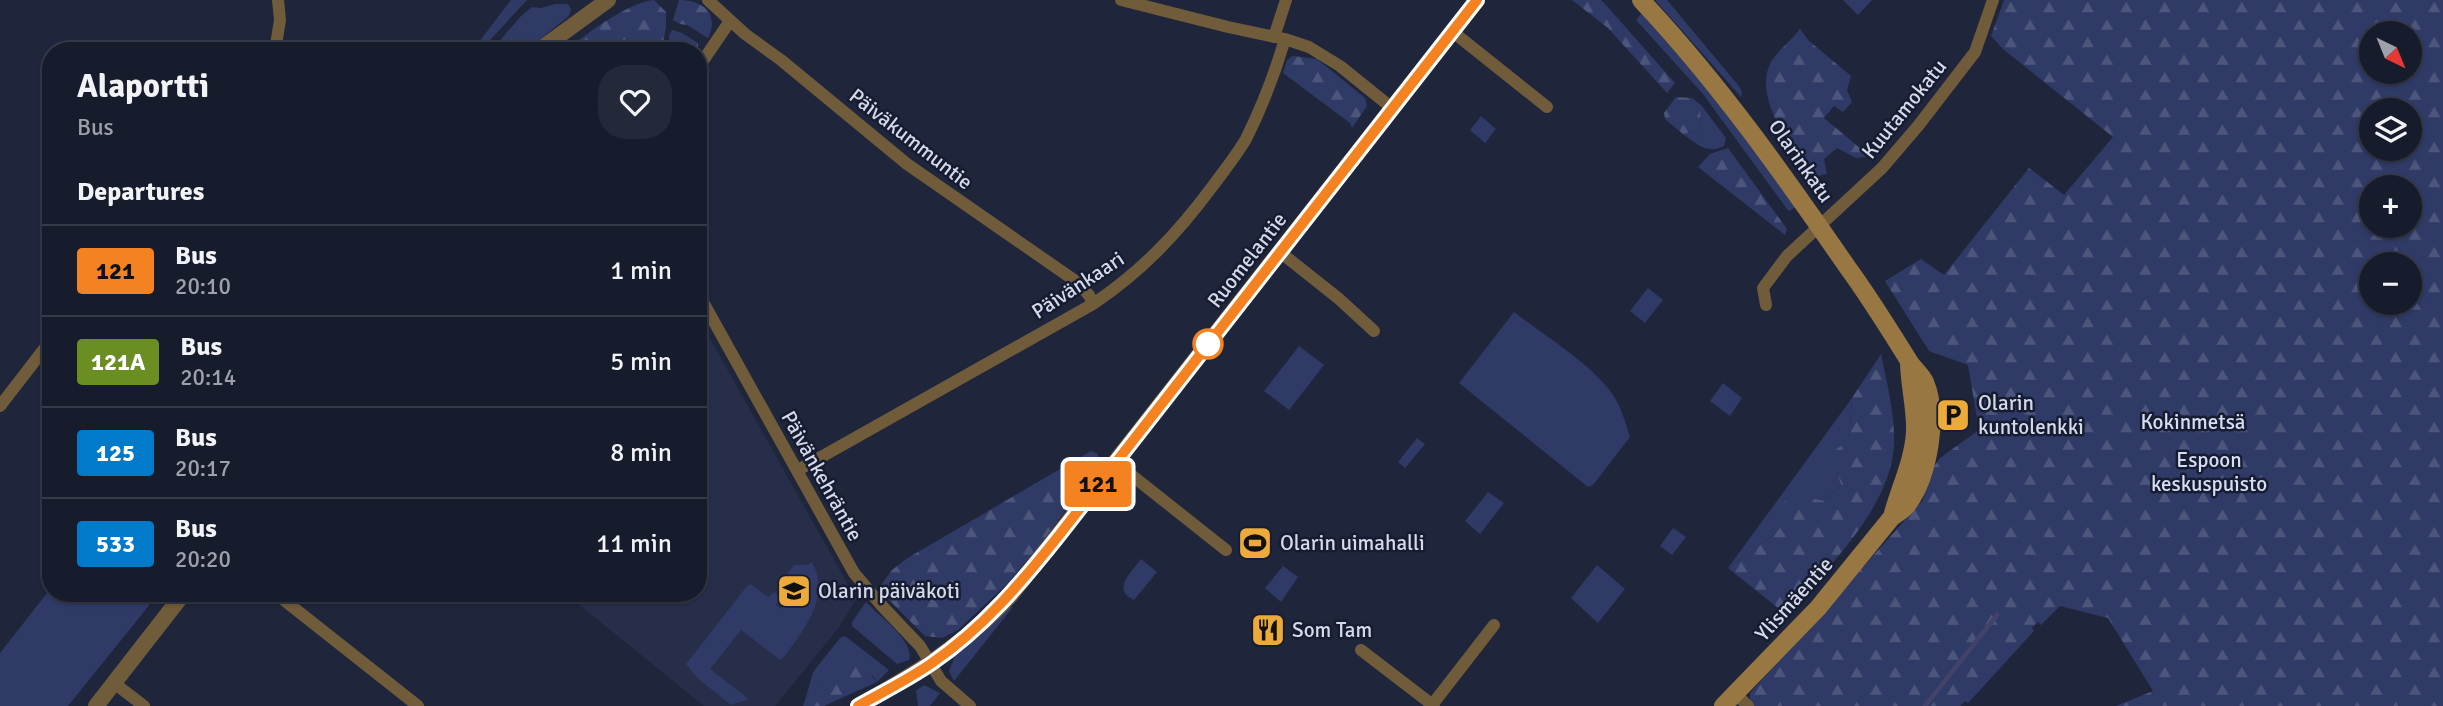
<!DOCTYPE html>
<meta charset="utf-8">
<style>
body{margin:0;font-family:Signika,sans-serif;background:#242939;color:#f1f3f6;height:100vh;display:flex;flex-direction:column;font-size:26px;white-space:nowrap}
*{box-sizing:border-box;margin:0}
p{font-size:23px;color:#9ea1aa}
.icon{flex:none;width:38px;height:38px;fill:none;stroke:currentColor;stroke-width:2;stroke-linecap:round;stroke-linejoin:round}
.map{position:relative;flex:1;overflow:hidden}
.details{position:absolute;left:42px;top:42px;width:665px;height:560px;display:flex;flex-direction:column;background:#171c2d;border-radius:28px;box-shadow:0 2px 5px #0004,0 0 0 2px #363a49}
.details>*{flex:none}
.badge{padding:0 14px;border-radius:5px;font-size:24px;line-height:46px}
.needle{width:46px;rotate:137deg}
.controls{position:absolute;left:2359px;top:21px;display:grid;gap:14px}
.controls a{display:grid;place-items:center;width:63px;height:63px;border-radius:50%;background:#171c2d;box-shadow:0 2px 5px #0004,0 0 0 2px #363a49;font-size:35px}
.map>.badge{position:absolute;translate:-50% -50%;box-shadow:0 0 0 4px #fff}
h2{padding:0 35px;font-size:26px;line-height:63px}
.round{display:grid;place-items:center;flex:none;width:74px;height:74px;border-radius:28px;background:#242939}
.overview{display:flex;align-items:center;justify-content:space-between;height:119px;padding:0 35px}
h1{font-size:33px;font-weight:700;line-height:52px}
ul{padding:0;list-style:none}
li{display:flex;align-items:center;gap:21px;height:91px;padding:0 35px;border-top:2px solid #363a49}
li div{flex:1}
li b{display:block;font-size:26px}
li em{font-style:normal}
li .badge{min-width:77px;font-weight:700;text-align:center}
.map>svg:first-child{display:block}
</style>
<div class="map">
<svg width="2443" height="706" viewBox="0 0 2443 706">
<defs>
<pattern id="forest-firs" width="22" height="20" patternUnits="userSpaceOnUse" patternTransform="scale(1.75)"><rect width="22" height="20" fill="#2f3a66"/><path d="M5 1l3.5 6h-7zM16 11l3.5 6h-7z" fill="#4c567c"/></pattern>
</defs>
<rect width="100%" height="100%" fill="#1f263c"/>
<path fill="#272e4a" d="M698,317L856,599L840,626L775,706H704L565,593H698Z"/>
<path fill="#2f3a66" d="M511,0H527L480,51H472Z
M1655,0H1667L1738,85L1742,92L1741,97Z
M1843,0H1872L1858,15Z
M555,4H568L571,9L569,16L525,51H491L521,16L532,7L541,8Z
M1642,13L1723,106L1796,207L1789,211L1787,209L1703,94L1636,20Z
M626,38L639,40L651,51H639L629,47L606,51Z
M1701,105L1726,138L1724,146C1707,155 1697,144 1683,134L1696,131L1700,125Z
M1481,116L1496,129L1485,143L1470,130Z
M1648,288L1663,300L1645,323L1630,311Z
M1514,312C1546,337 1586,360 1611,392C1621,405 1625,422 1630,437L1593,485L1588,487L1459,383Z
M1299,346L1324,365L1289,410L1264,391Z
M1723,383L1742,398L1730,416L1710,401Z
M1852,398L1849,441L1837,472L1841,485L1824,501L1789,520L1771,537L1728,568Z
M1417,438L1425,444L1405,468L1398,462Z
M1488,492L1504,503L1480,534L1465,521Z
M1673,528L1686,537L1672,555L1660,546Z
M1141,559L1157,572L1134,600C1111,589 1131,573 1141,559Z
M812,562C831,597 804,630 784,657L780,660L741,630L710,669L749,699L731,705L696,677L686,664L747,586L751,584L768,597L774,592L781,597L776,605L781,609L793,593L780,583L794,565H807Z
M1597,565L1625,589L1598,623L1571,598Z
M1283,566L1298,577L1281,602L1265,588Z
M51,588V593H159L68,706H0V653Z
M866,602C879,616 915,641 909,660L897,664L852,626V622Z
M1010,607H1013L954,681L949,671L955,656Z
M845,636L889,670L877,682L873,676L818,685L813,693L806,697L813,672L840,638Z
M924,685L940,693L930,706H918L916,691Z"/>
<path fill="url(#forest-firs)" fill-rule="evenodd" d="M654,0L666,12V28L661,51H651L639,41L627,38L606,51H566C587,33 627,3 654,0Z
M679,0C703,0 720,14 708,38L687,25L680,24L673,20Z
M1572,0H1601L1605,4L1675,83L1667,93L1608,28Z
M2004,0H2443V706H2116L2153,691L2108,618L2060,606L2041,625L2038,622L2032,628L2034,631L1968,703L1965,701L1960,706H1753L1750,701V693L1923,500L1930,472L1940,458L1979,430L1968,365L1929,351L1885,281L1921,259L1944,275L2029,168L2064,195L2113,137L2003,49L1991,36ZM2371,33H2410V72H2371ZM2371,110H2410V149H2371ZM2371,187H2410V226H2371ZM2371,264H2410V303H2371Z
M1800,29L1808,40L1851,76L1847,90L1852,102L1843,112L1834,106L1824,118L1867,154L1865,157L1856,158L1837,148L1824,159L1827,174L1811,177C1792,147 1752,98 1771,62C1778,50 1791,41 1800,29Z
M672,30L682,33L698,43V51H669V36Z
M1293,56L1317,59L1365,98L1367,106L1352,128L1350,123L1283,73L1287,60Z
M1676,97L1692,98L1701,105L1700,125L1696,131L1683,134L1665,119L1664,113Z
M1728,148L1787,229L1785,235L1698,167L1710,154Z
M1881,354C1887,384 1895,414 1894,444C1891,509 1826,568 1787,615L1728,568L1771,537L1788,520L1784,502L1792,494L1824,501L1841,485L1837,472L1824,457L1849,441L1852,398Z
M1091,451L1098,454V460L1086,473L1089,479L1039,546L1009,582L958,630L942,638L925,636L882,593L881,585L892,570L906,559Z
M854,664L865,669L877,682L824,706H803L806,697C812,694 814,691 818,685C827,672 839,667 854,664Z"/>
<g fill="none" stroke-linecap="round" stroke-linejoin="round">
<path stroke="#43426a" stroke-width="4.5" d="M1925,706L1997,615"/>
<path stroke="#705b3b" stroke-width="12" d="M708,0L745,34L781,60L907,164L1074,280L1089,295L1093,304
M1121,0L1228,27L1285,39L1309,47L1340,66L1392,108
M1453,32L1547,107
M1274,37L1286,0
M275,51L280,20L278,0
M698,68L730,21
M1280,252L1338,298L1374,331
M698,293L854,573L883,607L920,646L941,681L970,706
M1766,305L1763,288L1787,256L1882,168L1918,126L1975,52L1993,0
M0,406L51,340
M1115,462L1226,550
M798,470L1093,304C1142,271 1177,234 1212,187C1223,172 1236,156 1246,139C1262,107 1275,73 1285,39
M275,593L418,706
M1361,650L1434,706
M114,683L144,706
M1736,694L1748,706
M1432,705L1494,625"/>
<path stroke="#705b3b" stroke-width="16" d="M538,51L608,0
M96,706L184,593
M858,706C915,674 965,644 1010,596L1477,0"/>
<path stroke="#997742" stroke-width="18" d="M1641,0C1720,84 1783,174 1848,268C1870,298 1889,329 1909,361C1913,368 1921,374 1925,382C1939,415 1929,475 1908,504C1904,510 1898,513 1892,517L1818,608L1723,706
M1892,517C1899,489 1913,463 1915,432C1916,408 1909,385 1909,361"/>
</g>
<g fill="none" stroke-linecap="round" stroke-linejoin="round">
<g stroke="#fff" stroke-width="16">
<path id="line" d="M858,706C883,692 909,679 932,663C983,628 1022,582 1060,534L1477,0"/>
</g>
<use href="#line" stroke="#f58220" stroke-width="10"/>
</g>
<defs>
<g id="parking-square" transform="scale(1.75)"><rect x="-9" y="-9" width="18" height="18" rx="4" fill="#ebaa39" stroke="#161c31"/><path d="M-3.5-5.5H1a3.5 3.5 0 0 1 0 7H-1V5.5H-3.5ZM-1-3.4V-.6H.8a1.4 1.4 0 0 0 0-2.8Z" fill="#111"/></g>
<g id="stadium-square" transform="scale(1.75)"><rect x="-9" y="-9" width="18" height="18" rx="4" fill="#ebaa39" stroke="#161c31"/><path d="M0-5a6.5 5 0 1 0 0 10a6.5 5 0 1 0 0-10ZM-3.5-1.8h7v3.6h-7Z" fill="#111"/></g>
<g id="school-square" transform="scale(1.75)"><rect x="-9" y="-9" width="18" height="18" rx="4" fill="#ebaa39" stroke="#161c31"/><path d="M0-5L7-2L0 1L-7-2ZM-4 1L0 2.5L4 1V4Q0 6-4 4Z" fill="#111"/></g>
<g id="restaurant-square" transform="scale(1.75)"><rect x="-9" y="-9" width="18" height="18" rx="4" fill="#ebaa39" stroke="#161c31"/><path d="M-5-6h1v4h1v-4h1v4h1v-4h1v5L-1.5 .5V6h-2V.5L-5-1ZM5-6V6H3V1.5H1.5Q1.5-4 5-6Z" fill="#111"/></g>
</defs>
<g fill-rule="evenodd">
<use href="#parking-square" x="1953" y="415"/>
<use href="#stadium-square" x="1255" y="543"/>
<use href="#school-square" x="794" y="591"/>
<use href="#restaurant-square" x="1268" y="630"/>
</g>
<circle fill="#fff" stroke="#f58220" stroke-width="3.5" cx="1208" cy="344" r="14"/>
<g text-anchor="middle" stroke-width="5" stroke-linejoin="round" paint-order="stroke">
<g font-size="21" fill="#d5dae9" stroke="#161c31">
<text transform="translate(1904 109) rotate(-51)" y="7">Kuutamokatu</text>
<text transform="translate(911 139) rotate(38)" y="7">Päiväkummuntie</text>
<text transform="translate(1801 161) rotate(55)" y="7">Olarinkatu</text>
<text transform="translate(1247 260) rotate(-52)" y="7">Ruomelantie</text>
<text transform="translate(1078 285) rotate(-33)" y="7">Päivänkaari</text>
<text transform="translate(822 476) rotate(61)" y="7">Päivänkehräntie</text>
<text transform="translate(1794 599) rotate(-48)" y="7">Ylismäentie</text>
</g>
<g font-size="21" fill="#d5dae9" stroke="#161c31" text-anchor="start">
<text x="1978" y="410">Olarin<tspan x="1978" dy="24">kuntolenkki</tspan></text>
<text x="1280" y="550">Olarin uimahalli</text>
<text x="818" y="598">Olarin päiväkoti</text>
<text x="1292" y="637">Som Tam</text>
</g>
<g font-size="21" fill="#d7def3" stroke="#161c31">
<text x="2193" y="429">Kokinmetsä</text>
<text x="2209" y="467">Espoon<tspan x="2209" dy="24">keskuspuisto</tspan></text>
</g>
</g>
</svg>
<div class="controls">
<a><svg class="needle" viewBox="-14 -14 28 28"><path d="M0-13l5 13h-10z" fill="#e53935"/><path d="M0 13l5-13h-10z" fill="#9ea1aa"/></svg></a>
<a><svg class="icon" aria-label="layers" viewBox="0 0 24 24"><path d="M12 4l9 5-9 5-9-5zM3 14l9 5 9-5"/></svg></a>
<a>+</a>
<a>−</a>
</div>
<b class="badge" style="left:1098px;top:484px;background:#f58220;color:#111">121</b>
<section class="details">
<div class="overview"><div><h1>Alaportti</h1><p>Bus</p></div><a class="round"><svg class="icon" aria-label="heart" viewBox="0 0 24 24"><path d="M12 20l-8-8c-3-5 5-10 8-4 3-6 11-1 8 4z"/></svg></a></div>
<h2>Departures</h2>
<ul>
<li><span class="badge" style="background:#f58220;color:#111">121</span><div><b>Bus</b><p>20:10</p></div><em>1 min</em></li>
<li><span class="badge" style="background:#6b8e23;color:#fff">121A</span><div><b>Bus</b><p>20:14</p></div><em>5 min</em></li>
<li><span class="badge" style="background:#007ac9;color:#fff">125</span><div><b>Bus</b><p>20:17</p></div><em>8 min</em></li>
<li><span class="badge" style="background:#007ac9;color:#fff">533</span><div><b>Bus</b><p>20:20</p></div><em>11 min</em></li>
</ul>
</section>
</div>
